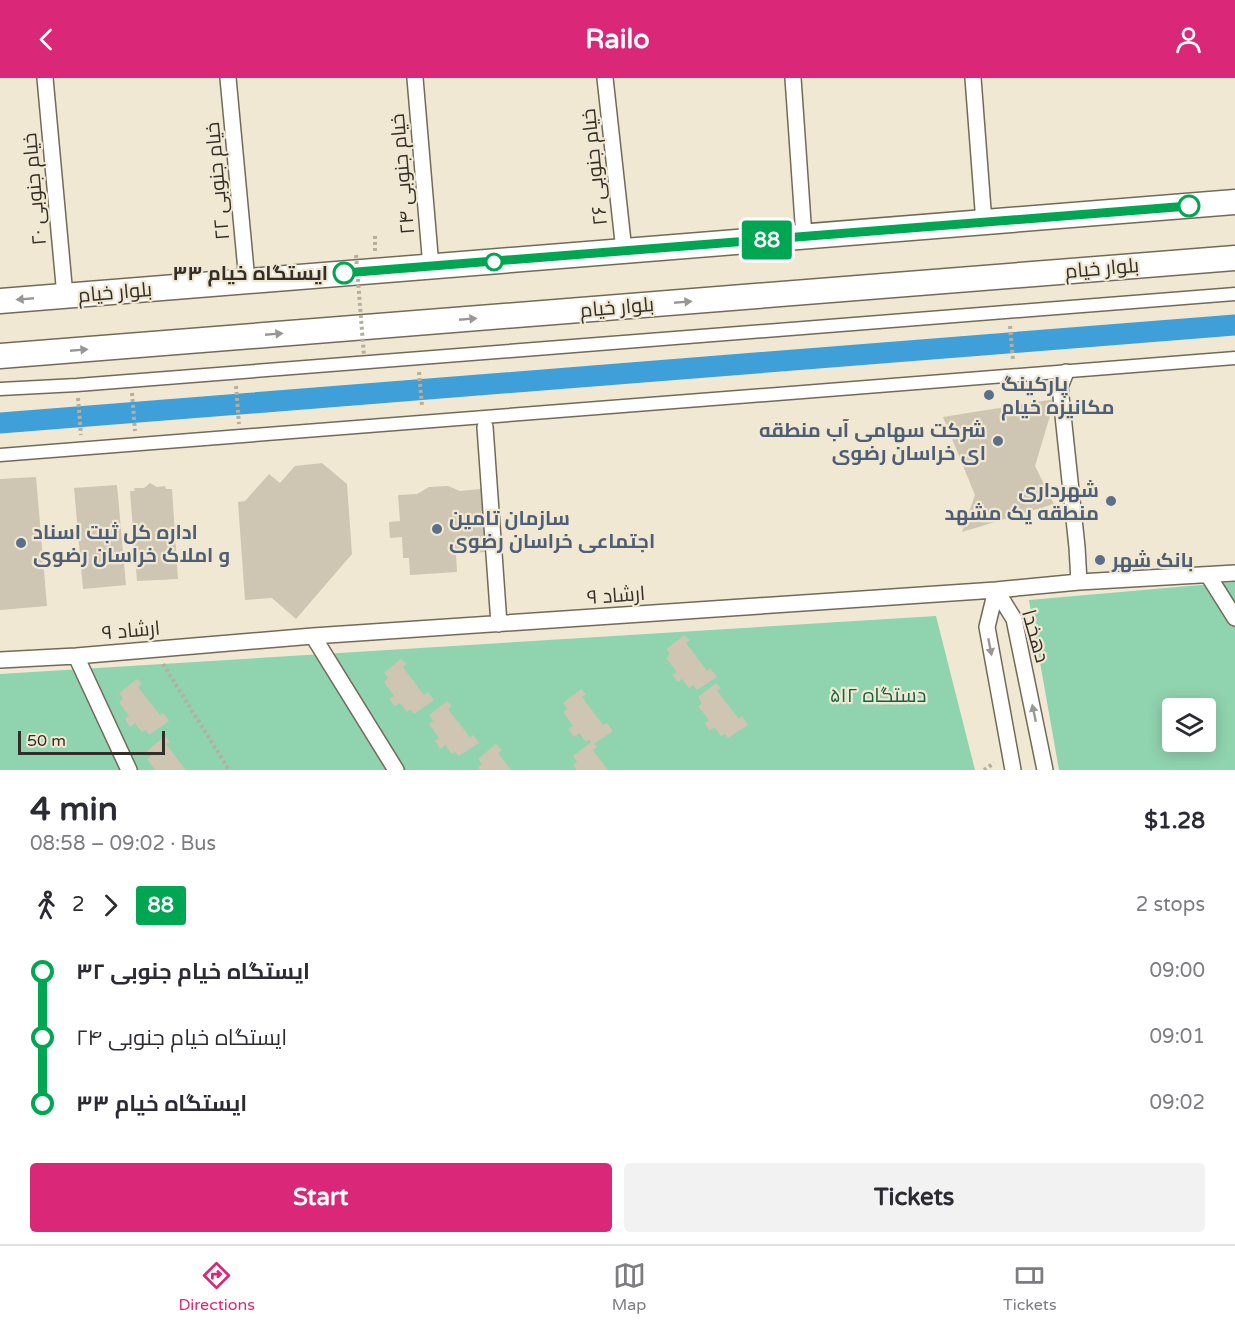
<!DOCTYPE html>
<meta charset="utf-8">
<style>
body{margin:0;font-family:"Varela Round",Cairo,sans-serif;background:#f2f2f3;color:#2b2b33;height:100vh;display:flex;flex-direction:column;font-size:22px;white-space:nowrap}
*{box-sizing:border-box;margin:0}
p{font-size:20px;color:#7c7c81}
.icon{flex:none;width:33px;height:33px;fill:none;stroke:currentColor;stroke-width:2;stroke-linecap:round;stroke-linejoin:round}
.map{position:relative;height:692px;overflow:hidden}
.panel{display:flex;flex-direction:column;background:#fff;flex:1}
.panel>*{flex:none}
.badge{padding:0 12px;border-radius:4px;font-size:21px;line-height:39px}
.tools{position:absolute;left:1162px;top:620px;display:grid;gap:12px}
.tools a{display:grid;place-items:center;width:54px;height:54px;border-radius:6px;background:#fff;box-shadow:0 3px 15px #0003;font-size:30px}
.scale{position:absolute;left:18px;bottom:15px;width:147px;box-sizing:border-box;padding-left:6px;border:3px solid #332f28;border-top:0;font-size:16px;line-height:21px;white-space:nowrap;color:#332f28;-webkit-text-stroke:4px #f1e8d3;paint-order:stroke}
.map>.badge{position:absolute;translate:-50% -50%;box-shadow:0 0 0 3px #fff}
.legs{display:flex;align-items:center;gap:9px;height:66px;padding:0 30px;font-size:20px}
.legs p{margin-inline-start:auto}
.headline{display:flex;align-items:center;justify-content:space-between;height:102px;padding:0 30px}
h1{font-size:33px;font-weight:800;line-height:45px}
.cta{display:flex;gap:12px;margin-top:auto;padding:12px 30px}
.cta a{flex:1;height:69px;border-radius:6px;background:#db2777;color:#fff;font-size:24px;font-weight:800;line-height:69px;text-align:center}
.cta a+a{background:#f2f2f3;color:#2b2b33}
ul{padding:0 30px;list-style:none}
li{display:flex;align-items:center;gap:21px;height:66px;font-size:22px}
li i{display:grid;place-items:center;width:9px;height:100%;margin:0 8px;background:currentColor}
li i::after{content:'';width:15px;height:15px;margin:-8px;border:4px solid;border-radius:50%;background:#fff}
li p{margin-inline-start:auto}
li:first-child i{background:linear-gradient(#0000 50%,currentColor 0)}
li:last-child i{background:linear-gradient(currentColor 50%,#0000 0)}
header{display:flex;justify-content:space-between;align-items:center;height:78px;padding:0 30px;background:#db2777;color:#fff;font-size:27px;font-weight:800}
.tabs{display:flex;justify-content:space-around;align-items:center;height:84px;border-top:2px solid #e1e1e2;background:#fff;font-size:16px;color:#7c7c81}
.tabs a{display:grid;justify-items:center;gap:3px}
.tabs .selected{color:#db2777}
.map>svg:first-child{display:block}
</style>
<header><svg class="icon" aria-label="back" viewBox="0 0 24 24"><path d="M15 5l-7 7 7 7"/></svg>Railo<svg class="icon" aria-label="person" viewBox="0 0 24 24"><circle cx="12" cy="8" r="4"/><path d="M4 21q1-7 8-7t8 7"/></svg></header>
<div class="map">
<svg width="1235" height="692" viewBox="0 0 1235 692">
<rect width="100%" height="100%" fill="#f1e8d3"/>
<path fill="#90d3af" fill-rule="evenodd" d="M1235,504V692H1059L1029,522ZM1173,630H1206V663H1173Z
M936,538L975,692H0V596Z"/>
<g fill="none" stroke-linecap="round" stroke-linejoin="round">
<path stroke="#3f9fd9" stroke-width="21" d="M0,345L1235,247"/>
</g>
<path fill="#cec5b2" d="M1055,321L1035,388L1054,426L962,454L975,417L943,339Z
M322,385L347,406L352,476L296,541L272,520L245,522L238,424L245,423L269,396L280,405L295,388Z
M36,399L47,528L0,532V401Z
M150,405L157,409L165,408L166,411H172L178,501L137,503L130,413H135L134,410H144Z
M117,407L126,507L83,511L74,410Z
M448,408L460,413L481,411L485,474L456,476L457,494L410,497L409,480H403L402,459L390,460L389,444L400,443L398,417L417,416L429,409Z
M684,557L690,562L686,565L707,593L710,590L717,599L697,612L693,607L689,610L682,601L678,604L672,597L677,594L666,580L670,576L666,571Z
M401,581L407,586L403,589L424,617L428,614L434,622L414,636L410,631L407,634L400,625L395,628L389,621L394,618L384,604L388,600L384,595Z
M137,601L142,606L138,609L160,637L163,635L169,643L149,657L146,652L142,654L135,645L130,649L125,641L129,638L119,624L123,621L119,615Z
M716,605L721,610L717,613L739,641L742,638L748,647L728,660L725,656L721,658L714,649L710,653L704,645L709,642L698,628L702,625L698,619Z
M581,611L586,616L582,619L603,647L607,645L613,653L594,666L597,669L593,672L608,692H577L573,687L577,684L573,678L591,664L589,662L586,664L579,655L574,659L568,651L573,648L563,634L567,631L563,625Z
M447,623L452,628L448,631L470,659L473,657L479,665L459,678L455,674L452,676L445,667L440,671L435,663L439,660L429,646L433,643L429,637Z
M165,658L170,664L166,666L186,692H155L147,681L151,678L147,673Z
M496,666L502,672L498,675L511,692H480L478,690L482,686L478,681Z"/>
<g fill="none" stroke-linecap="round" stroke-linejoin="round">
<g stroke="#726a59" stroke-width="15">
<path id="pedestrian" d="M0,311L77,307L1235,216
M0,377L1235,280"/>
</g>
<g stroke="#726a59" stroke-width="18">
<path id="minor" d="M45,0L65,218
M228,0L247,203
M415,0L431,189
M605,0L624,173
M793,0L804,159
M973,0L984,145
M1066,294L1060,309L1077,469L1079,504
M485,349L499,546
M1208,497L1235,540
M996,512L1014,541L1045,692
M996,512L987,549L1013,692
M313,558L396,692
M76,578L129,692
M0,582L76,578L313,558L996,512L1079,504L1235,495"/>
</g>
<g stroke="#726a59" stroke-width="27">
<path id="primary" d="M0,223L1235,124
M0,278L1235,180"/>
</g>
<path stroke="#b6af9e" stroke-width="4" stroke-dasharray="3 3" stroke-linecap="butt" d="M375,173V155
M1010,248L1013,282
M419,294L422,328
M236,308L239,346
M132,315L135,353
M78,320L81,357
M163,586L229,692
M984,692L994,685"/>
<use href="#pedestrian" stroke="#fff" stroke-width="12"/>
<use href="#minor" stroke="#fff" stroke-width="15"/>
<use href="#primary" stroke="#fff" stroke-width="24"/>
<path stroke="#b6af9e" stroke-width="4" stroke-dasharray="3 3" stroke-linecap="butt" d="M356,177L364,278"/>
</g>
<defs><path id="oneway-solid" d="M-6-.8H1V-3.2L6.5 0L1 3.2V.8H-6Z" transform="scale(1.5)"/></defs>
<g fill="#999794">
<use href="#oneway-solid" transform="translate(25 221) rotate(175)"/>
<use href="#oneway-solid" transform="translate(683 224) rotate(-5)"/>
<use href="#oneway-solid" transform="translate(468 241) rotate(-5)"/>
<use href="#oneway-solid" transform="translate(274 256) rotate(-5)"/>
<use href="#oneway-solid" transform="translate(79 272) rotate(-5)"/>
<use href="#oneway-solid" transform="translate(990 569) rotate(79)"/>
<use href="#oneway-solid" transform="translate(1034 635) rotate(-102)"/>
</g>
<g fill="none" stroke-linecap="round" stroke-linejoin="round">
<g stroke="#fff" stroke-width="14">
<path id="line-1" d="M344,195L1189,128"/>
</g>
<use href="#line-1" stroke="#00a651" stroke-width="9"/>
</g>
<g fill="#fff" stroke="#00a651" stroke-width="3">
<circle cx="1189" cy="128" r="10"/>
<circle cx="494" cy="184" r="8"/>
<circle cx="344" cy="195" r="10"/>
</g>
<g fill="#5c6f8a" stroke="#f1e8d3" stroke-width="2">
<circle cx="989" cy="317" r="6"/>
<circle cx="998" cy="363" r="6"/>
<circle cx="1111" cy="423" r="6"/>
<circle cx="437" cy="451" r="6"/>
<circle cx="21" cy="465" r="6"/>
<circle cx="1100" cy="482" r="6"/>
</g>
<g text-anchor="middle" stroke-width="4.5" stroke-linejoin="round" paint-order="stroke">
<g font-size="20" fill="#332f28" stroke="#f1e8d3">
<text transform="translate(594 89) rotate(-96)" y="7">خیام جنوبی ۲۶</text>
<text transform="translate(402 96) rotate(-95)" y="7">خیام جنوبی ۲۴</text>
<text transform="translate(217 103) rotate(-95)" y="7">خیام جنوبی ۲۲</text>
<text transform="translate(34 111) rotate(-95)" y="7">خیام جنوبی ۲۰</text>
<text transform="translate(1102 190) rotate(-5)" y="7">بلوار خیام</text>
<text transform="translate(115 214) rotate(-5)" y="7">بلوار خیام</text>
<text transform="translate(617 229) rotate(-5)" y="7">بلوار خیام</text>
<text transform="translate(616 517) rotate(-4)" y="7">ارشاد ۹</text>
<text transform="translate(131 552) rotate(-5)" y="7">ارشاد ۹</text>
<text transform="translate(1036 558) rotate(74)" y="7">دهخدا</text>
</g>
<g font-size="20" font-weight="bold" fill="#332f28" stroke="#f1e8d3" text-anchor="end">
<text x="328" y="202">ایستگاه خیام ۳۳</text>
</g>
<g font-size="20" font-weight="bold" fill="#4e5e75" stroke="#f1e8d3" text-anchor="start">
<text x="1001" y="313">پارکینگ<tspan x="1001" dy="23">مکانیزه خیام</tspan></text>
<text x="986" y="359" text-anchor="end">شرکت سهامی آب منطقه<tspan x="986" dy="23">ای خراسان رضوی</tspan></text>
<text x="1099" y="419" text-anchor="end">شهرداری<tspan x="1099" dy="23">منطقه یک مشهد</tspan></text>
<text x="449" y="447">سازمان تامین<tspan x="449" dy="23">اجتماعی خراسان رضوی</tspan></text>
<text x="33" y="461">اداره کل ثبت اسناد<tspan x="33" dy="23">و املاک خراسان رضوی</tspan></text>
<text x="1112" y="489">بانک شهر</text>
</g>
<g font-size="20" fill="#126342" stroke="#f1e8d3">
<text x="878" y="624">۵۱۲ دستگاه</text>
</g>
</g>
</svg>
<div class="tools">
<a><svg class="icon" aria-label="layers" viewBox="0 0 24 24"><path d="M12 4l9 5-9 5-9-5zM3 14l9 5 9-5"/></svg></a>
</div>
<div class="scale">50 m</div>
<b class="badge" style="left:767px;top:162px;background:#00a651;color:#fff">88</b>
</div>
<section class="panel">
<div class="headline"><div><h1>4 min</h1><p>08:58 – 09:02 · Bus</p></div><b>$1.28</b></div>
<div class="legs"><svg class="icon" aria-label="walk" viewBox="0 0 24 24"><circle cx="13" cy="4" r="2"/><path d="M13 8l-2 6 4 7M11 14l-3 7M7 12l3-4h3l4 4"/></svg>2<svg class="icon" aria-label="forward" viewBox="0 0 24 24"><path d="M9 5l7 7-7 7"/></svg><b class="badge" style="background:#00a651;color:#fff">88</b><p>2 stops</p></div>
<ul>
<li><i style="color:#00a651"></i><b>ایستگاه خیام جنوبی ۳۲</b><p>09:00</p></li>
<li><i style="color:#00a651"></i><span>ایستگاه خیام جنوبی ۲۴</span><p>09:01</p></li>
<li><i style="color:#00a651"></i><b>ایستگاه خیام ۳۳</b><p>09:02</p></li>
</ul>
<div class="cta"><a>Start</a><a>Tickets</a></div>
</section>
<nav class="tabs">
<a class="selected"><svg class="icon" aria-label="directions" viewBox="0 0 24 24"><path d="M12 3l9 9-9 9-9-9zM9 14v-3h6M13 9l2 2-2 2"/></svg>Directions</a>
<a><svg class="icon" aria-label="map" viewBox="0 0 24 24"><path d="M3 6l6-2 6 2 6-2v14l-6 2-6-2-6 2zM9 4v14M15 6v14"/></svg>Map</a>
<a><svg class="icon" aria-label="tickets" viewBox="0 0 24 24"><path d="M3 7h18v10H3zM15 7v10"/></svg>Tickets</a>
</nav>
